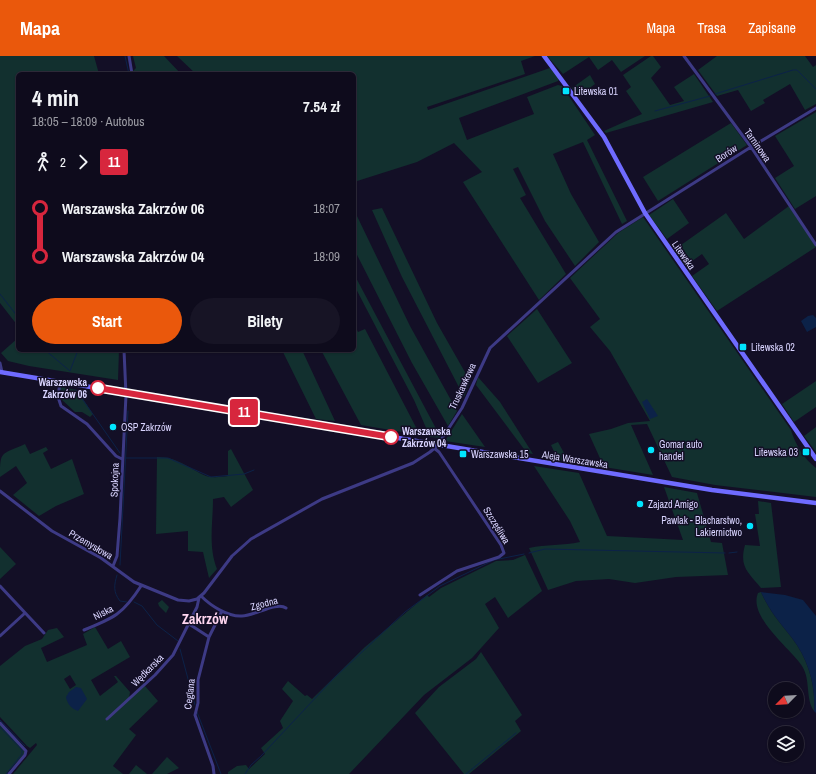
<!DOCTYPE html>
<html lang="pl">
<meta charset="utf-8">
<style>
body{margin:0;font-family:"Archivo Narrow",sans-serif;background:#171425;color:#f1f3f6;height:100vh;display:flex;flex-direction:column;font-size:15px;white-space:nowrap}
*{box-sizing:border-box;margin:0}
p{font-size:13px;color:#9b9ba3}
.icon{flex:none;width:22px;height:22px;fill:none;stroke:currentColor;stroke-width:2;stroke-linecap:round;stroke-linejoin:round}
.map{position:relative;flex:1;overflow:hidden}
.panel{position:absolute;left:16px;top:16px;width:340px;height:280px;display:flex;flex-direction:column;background:#0e0b1c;border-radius:6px;box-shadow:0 1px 3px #0004,0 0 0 1px #2e2b3b}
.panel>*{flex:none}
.badge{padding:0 8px;border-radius:3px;font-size:14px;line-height:26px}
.needle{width:26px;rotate:246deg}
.fabs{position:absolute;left:768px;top:626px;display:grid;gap:8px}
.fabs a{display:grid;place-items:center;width:36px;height:36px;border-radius:50%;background:#0e0b1c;box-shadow:0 1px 3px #0004,0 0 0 1px #2e2b3b;font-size:20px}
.map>.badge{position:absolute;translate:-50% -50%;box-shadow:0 0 0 2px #fff}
.legs{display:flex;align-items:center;gap:6px;height:44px;padding:0 16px;font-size:13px}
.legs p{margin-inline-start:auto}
.head{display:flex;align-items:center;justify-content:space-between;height:68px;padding:0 16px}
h1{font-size:22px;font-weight:700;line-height:30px}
.primary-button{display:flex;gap:8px;margin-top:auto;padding:8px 16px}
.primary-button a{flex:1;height:46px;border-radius:24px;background:#ea580c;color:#fff;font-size:16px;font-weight:700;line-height:46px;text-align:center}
.primary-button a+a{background:#171425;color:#f1f3f6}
ul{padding:0 16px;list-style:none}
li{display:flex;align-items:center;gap:14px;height:48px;font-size:15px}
li i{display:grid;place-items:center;width:6px;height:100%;margin:0 5px;background:currentColor}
li i::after{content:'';width:10px;height:10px;margin:-5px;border:3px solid;border-radius:50%;background:#0e0b1c}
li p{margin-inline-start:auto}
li:first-child i{background:linear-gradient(#0000 50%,currentColor 0)}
li:last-child i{background:linear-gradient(currentColor 50%,#0000 0)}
header{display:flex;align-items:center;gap:24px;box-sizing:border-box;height:56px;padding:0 20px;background:#ea580c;color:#fff}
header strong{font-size:19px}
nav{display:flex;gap:22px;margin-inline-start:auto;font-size:14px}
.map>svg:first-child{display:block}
</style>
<header>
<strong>Mapa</strong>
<nav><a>Mapa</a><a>Trasa</a><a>Zapisane</a></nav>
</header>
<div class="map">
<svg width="816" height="718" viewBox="0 0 816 718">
<rect width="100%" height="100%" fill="#130f26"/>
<path fill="#12302f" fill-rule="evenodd" d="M0,0H94L99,18H18V270L0,247Z
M133,0H164L181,18H130L136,12Z
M177,0H535L521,5L525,18L427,51L428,54L550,12L559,23L558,25L459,62L467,84L534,58L527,41L558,29L562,30L595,79L587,84L627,165L622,168L583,86L553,98L571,138L599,186L575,210L545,165L518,111L513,113L526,139L520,142L566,218L539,244L463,126L482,116L454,87L417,106L354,126V18H196Z
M547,0H645L621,16L612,4L598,14L589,1L563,18Z
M651,0H653L661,11L651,22L670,49L684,45L674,31L694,18L713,46L606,77L604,75L642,58L626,35L631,31L623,19Z
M717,0H805L813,11L816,9V48L805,54L790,28L763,44L765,47L751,55L738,34L717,40L698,14Z
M590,19L595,28L580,39L577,38L572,32Z
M816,56V140L795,153L775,122L794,110L775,80Z
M731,67L747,89L658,145L643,121Z
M673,143L689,167L667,183L649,159Z
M789,150L816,191L717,255L692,220L709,208L702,198L685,210L674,194L726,157L744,183Z
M382,152L437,267L470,325L464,341L402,221L372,154Z
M356,158L410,270L457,355L448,370L412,307L354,193V159Z
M643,161L791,374C795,388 804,403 816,412V441L715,429L672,421L647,368L631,369L653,419L604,411L589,378L611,373L628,367L650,365L610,295L590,271L600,263L570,222L618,177Z
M354,218L441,382L430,381L414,344L354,229Z
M537,253L572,307L538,327L507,280Z
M354,268L358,276L365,273L420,379L361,369L321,294H354Z
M18,282V294H119L118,324L29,310L8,305L1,297Z
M282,294H302L335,365L316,363Z
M478,321L500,346L533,398L527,397L476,329Z
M816,325V351L794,366L782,348Z
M62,331L77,334L93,358L90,361L82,356H75L60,342V332Z
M462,358L485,391L445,385Z
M816,371V396L804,380Z
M558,386L569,406L558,404L551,389Z
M25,388L30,398L46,391L48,394L43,397L51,413L72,403L84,438L56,450L39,460L13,439L27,427L16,410L0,421C0,394 1,399 25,388Z
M231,393L253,434L231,451L224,441L213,443C213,467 208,490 217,513L209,522L203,496L188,495V475L156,478L157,401C178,401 188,412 206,420C212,422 221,421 228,420V395Z
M534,410L579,417L607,480L683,484L664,431L697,437L711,486L722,487L728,519L676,521L635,527L609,523L576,525L548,534L529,492C546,488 563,490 580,486L570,465Z
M758,445L771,447L781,531L761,532C748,516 739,511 745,489L760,490L755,458H759Z
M0,491L16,508L0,523Z
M525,499L542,535L508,562L495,541L485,548L499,572L472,602L424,639L349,718H228V716L237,710L246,709L249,713L265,698L261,692L283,672L280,665L293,645L282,633L288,625L305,640L307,639L312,643L365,591L427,539L429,541L441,532L496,505L513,504Z
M761,536C770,556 779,565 792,582C808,603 816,629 814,655C805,642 811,624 802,610C790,592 748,561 758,537Z
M162,544L169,551L166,557L159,550L158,547Z
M95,571L108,593L121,585L130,601L91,624L100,640L118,626L114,620H116L130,636L129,642L145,630L158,645L129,673L136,679L113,710L123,718H13L37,689L36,687L30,692L27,690L0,661V610L25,590L42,583L48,574L57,572L64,581L41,592L47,606L87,589L83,578ZM70,619L76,629L70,633L64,623Z
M481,596L522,659L515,665L521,675L469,718H464L415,657L439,631L476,603Z
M0,668L22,691L25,697L6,718H0Z
M167,701L179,712L167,718H152Z
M136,709L147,718H129Z"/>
<path fill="#0c2248" d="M813,259L816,262V271L807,276L801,265L808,260Z
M647,343L658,360L650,363L642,346Z
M761,536L785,539L803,544L816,560V657L814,655C816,629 808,603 792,582C779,565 770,556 761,536Z
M76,631L81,632L87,643L78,655C72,653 67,648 66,641L69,636Z"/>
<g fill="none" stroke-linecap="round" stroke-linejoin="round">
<path stroke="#0c2248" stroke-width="1" d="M125,0L129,18
M715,38L793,14H797L816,33
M655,55L710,40
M0,238L18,261
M45,294L70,315L78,294
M76,334L120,397
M126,402H168L211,421L244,418L254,414
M529,497L545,493L725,497
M729,497L737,496
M120,509L128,355
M117,519C114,529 113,536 120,545L127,546
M134,546L142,550L157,569L178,585
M180,593L195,649
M197,656L221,718
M0,664L25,690
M0,671L22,694V698L6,718
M245,718L251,709L261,700L334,622L405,556L440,530L494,504L524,498
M466,718L516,677"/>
<path stroke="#3d3a85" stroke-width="3" d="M129,0L132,18
M684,0L751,91L816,189
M0,307L2,316
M60,326L58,341L61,350L87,368L116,400L122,403
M0,435L52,475L101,502L134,526L178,544L189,545L197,543L204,537L232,500L251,483L322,443L413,407L430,396L437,390L462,352L490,292L616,176L751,91L816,52
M113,510L117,500L120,462L126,339L124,294
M0,530L44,577
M420,539L457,515L499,501L504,497L501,489L439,396L434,392
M201,540C211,550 228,561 242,560C254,560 277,545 286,552
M189,568L209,581
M84,574C114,562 123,558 141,530
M0,580L25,557
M107,663L155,619L173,599L197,551L199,542
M0,667L26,695L25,699L9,718
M214,718L213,710L195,659L198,647V624L209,581L222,555"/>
<path stroke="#6f6bff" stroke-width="4.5" d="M544,0L604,81L645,157L816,403
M0,316L712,434L816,447"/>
</g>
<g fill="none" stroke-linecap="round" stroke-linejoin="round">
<g stroke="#fff" stroke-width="9">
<path id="line-1" d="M98,332L391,381"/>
</g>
<use href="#line-1" stroke="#d7263d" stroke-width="6"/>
</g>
<g fill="#00e5ff" stroke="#130f26" stroke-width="1.5">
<rect x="562" y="31" width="8" height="8" rx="2"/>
<rect x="739" y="287" width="8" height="8" rx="2"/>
<circle cx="113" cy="371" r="4"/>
<circle cx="651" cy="394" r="4"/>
<rect x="802" y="392" width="8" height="8" rx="2"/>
<rect x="459" y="394" width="8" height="8" rx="2"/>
<circle cx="640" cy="448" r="4"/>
<circle cx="750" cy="470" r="4"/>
</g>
<g fill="#fff" stroke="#d7263d" stroke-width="2">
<circle cx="98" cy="332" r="7"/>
<circle cx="391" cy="381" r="7"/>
</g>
<g text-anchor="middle" stroke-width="3" stroke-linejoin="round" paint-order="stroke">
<g font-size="10" fill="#d9d4ff" stroke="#130f26" text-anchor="start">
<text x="574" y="39">Litewska 01</text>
<text x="751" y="295">Litewska 02</text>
<text x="121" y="375">OSP Zakrzów</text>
<text x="659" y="392">Gomar auto<tspan x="659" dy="12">handel</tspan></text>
<text x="798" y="400" text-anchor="end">Litewska 03</text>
<text x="471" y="402">Warszawska 15</text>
<text x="648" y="452">Zajazd Amigo</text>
<text x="742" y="468" text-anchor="end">Pawlak - Blacharstwo,<tspan x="742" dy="12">Lakiernictwo</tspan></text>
</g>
<g font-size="10" fill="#d9d4ff" stroke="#130f26">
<text transform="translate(758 89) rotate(55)" y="4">Tarninowa</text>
<text transform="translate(726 97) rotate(-33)" y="4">Borów</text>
<text transform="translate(684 199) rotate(55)" y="4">Litewska</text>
<text transform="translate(462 330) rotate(-65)" y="4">Truskawkowa</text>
<text transform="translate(575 403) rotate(9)" y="4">Aleja Warszawska</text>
<text transform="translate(114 424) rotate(-88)" y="4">Spokojna</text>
<text transform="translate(497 469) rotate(58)" y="4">Szczęśliwa</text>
<text transform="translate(91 488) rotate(30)" y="4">Przemysłowa</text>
<text transform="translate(264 547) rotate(-15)" y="4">Zgodna</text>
<text transform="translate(103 556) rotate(-27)" y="4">Niska</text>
<text transform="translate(147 614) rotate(-45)" y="4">Wędkarska</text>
<text transform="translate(189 638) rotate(-83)" y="4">Ceglana</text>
</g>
<g font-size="10" font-weight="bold" fill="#d9d4ff" stroke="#130f26" text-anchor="end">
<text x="87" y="330">Warszawska<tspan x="87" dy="12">Zakrzów 06</tspan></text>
<text x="402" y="379" text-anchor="start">Warszawska<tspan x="402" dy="12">Zakrzów 04</tspan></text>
</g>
<g font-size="14" font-weight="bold" fill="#ffd6f0" stroke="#130f26">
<text x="205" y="568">Zakrzów</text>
</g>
</g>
</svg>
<div class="fabs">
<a><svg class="needle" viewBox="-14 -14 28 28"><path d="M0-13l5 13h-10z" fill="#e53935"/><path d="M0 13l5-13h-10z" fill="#9b9ba3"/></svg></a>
<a><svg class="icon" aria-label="layers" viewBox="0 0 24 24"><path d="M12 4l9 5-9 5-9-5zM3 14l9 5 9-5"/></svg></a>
</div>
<b class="badge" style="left:244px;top:356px;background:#d7263d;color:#fff">11</b>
<section class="panel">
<div class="head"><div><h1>4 min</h1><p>18:05 – 18:09 · Autobus</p></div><b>7.54 zł</b></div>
<div class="legs"><svg class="icon" aria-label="walk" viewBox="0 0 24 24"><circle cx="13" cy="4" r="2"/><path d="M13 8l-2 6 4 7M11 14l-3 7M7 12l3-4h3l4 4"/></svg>2<svg class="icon" aria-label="forward" viewBox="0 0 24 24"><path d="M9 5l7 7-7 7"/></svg><b class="badge" style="background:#d7263d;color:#fff">11</b></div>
<ul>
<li><i style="color:#d7263d"></i><b>Warszawska Zakrzów 06</b><p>18:07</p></li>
<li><i style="color:#d7263d"></i><b>Warszawska Zakrzów 04</b><p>18:09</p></li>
</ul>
<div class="primary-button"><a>Start</a><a>Bilety</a></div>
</section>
</div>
